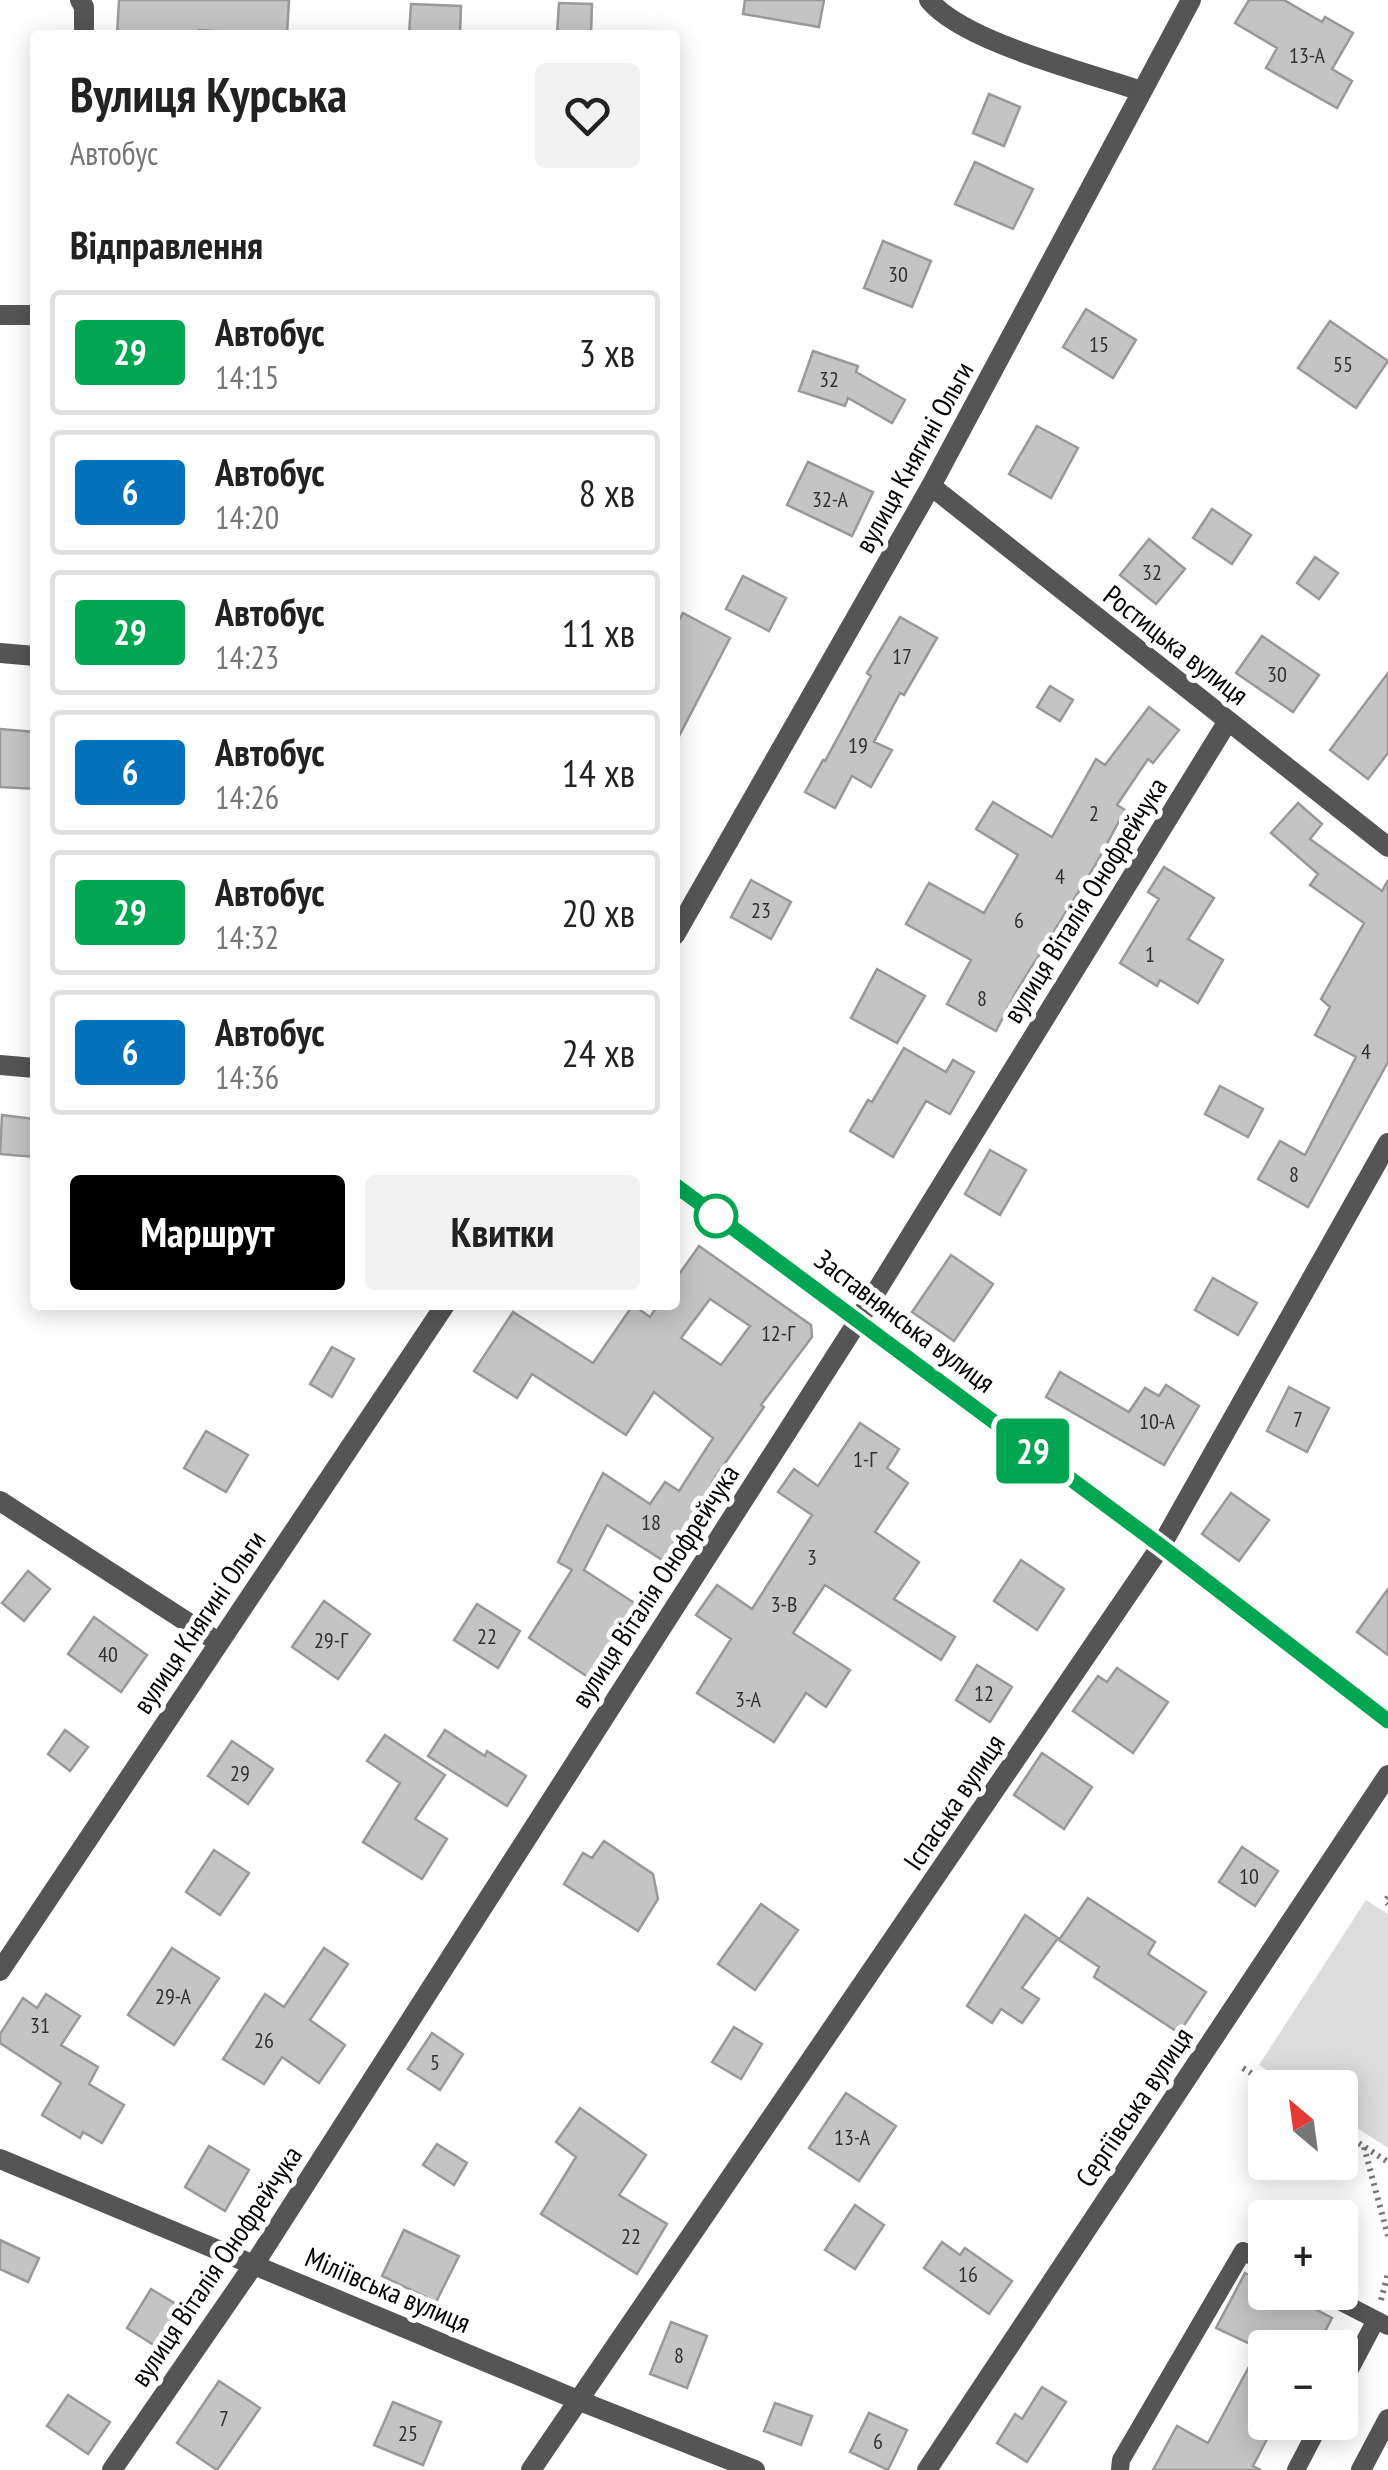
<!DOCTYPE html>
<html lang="uk">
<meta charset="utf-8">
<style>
body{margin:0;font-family:"PT Sans Narrow",sans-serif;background:#f2f2f2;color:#222;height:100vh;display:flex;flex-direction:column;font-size:38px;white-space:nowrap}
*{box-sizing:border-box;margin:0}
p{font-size:32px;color:#767676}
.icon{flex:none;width:55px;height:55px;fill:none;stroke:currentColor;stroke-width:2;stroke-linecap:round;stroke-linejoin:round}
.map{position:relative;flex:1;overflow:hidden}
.drawer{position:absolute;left:30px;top:30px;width:650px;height:1280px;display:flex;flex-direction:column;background:#fff;border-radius:10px;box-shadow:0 5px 25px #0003}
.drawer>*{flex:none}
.badge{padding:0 20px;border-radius:8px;font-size:35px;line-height:65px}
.needle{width:65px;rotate:331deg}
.tools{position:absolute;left:1248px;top:2070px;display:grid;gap:20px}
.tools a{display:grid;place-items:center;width:110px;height:110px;border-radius:10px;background:#fff;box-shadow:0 5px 25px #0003;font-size:50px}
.map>.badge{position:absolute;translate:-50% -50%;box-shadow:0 0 0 5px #fff}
h2{padding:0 40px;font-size:38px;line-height:90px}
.round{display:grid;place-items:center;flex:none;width:105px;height:105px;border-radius:10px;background:#f2f2f2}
.head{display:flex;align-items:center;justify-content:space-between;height:170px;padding:0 40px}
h1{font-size:48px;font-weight:800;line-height:75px}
.cta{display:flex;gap:20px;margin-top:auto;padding:20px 40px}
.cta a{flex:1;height:115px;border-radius:10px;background:#000;color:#fff;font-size:40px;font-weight:800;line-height:115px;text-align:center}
.cta a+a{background:#f2f2f2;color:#222}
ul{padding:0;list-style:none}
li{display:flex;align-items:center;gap:30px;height:125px;margin:0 20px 15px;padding:0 20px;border:5px solid #e0e0e0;border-radius:10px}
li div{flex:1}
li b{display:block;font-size:38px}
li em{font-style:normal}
li .badge{min-width:110px;font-weight:700;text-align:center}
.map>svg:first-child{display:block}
</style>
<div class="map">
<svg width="1388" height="2470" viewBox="0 0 1388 2470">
<rect width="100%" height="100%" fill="#fff"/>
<path fill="#dcdcdc" d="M1366,1900L1388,1914V2148L1340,2117V2088L1294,2087L1259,2065Z"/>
<path fill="#c4c4c4" stroke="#999" stroke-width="2.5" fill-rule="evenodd" d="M119,0H289L287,35L199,30V35H117Z
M745,0H824L819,27L743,14Z
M1249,0H1284L1322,22L1325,17L1353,33L1332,69L1352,81L1337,108L1266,68L1277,48L1235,23Z
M559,3L592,4L591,35H557Z
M411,4L461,6L460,35H409Z
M989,94L1020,107L1004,146L973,133Z
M975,162L1033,189L1013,229L955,204Z
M883,241L931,261L912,307L864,288Z
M1086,309L1136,340L1113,378L1063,347Z
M1330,321L1388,361L1356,408L1298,368Z
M813,351L858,366L856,372L905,400L892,423L848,398L845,406L799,391Z
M1037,426L1078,448L1051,498L1009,474Z
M808,462L873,492L852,536L787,505Z
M1212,509L1251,535L1232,564L1193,538Z
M1149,539L1185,569L1156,604L1120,575Z
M1315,557L1338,573L1319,599L1297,583Z
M743,576L786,598L769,631L726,609Z
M683,613L730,638L675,744V628Z
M900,617L937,638L904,695L900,693L874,742L892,750L871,787L852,776L835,808L805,792L823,760L825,761L871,676L867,673Z
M1262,636L1319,675L1293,712L1236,673Z
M1388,673V753L1368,779L1330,750Z
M1050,686L1073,700L1060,721L1037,707Z
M1149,707L1179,730L1153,763L1148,759L1117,805L1125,810L1096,864L1016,992L996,1031L947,1004L971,960L906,924L929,883L984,913L1018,855L976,829L993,802L1052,837L1096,759L1105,765Z
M0,729L35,732V789L0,787Z
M1298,803L1322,824L1310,839L1382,891L1388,880V1062L1308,1207L1258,1179L1280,1141L1305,1155L1356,1057L1315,1035L1330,1007L1321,999L1364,923L1310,885L1318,874L1271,833Z
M1164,867L1214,898L1188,939L1223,960L1198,1003L1160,980L1157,986L1120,963L1159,899L1148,892Z
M751,880L791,902L771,939L731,917Z
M877,969L925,996L897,1043L851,1018Z
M904,1048L946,1072L953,1060L974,1072L950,1114L926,1101L893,1157L850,1131L868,1100L872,1102Z
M1220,1086L1263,1109L1248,1137L1205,1114Z
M2,1115L35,1119V1157L0,1154Z
M990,1150L1026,1170L1000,1215L965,1194Z
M699,1246L811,1325L812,1337L761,1405L764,1407L712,1482L715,1484L695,1518L664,1561L607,1525L584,1570L639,1606L591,1679L529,1638L572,1570L558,1562L603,1473L650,1504L665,1482L679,1491L713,1438L654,1392L626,1435L532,1374L517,1398L474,1371L513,1312L593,1363L633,1305L650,1317L658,1305H675V1280ZM710,1299L750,1326L721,1365L681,1338Z
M951,1255L993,1284L954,1341L912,1312Z
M1213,1278L1257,1303L1238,1335L1195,1310Z
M332,1347L354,1359L332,1397L310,1384Z
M1060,1372L1129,1412L1145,1388L1159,1396L1166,1385L1199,1406L1164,1465L1046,1397Z
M1289,1387L1329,1408L1307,1452L1267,1431Z
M860,1423L899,1449L887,1468L908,1483L875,1532L919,1562L894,1599L955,1637L941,1660L825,1585L793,1633L850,1670L826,1707L806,1693L774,1742L697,1693L731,1639L696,1615L717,1585L752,1609L812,1515L778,1492L794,1469L818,1486Z
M206,1431L248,1455L226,1492L184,1468Z
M1231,1493L1269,1520L1239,1561L1202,1534Z
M1021,1560L1064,1589L1037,1630L994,1601Z
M28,1571L50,1589L24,1621L2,1603Z
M1388,1589V1655L1357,1632Z
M324,1601L370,1634L338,1679L292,1647Z
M477,1604L520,1631L498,1668L454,1640Z
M94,1617L147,1655L121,1692L68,1654Z
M977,1665L1012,1687L990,1722L956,1700Z
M1117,1668L1168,1702L1133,1753L1073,1711L1098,1676L1107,1682Z
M65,1730L88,1747L70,1771L48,1754Z
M445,1730L485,1756L487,1751L526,1776L507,1806L428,1756Z
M385,1735L445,1775L415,1819L447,1839L422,1879L363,1842L400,1783L367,1761Z
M232,1741L273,1769L248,1804L208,1776Z
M1042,1753L1092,1787L1064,1829L1014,1795Z
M604,1841L653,1874L658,1899L638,1931L564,1884L583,1853L592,1858Z
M1242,1847L1278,1871L1255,1906L1219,1882Z
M214,1850L249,1873L220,1915L186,1892Z
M1088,1898L1155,1942L1148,1954L1206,1992L1179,2033L1094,1977L1099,1967L1059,1940Z
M761,1904L798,1930L755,1990L718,1964Z
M1025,1915L1058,1938L1022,1988L1039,1999L1022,2023L1001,2009L992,2023L967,2006Z
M172,1948L219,1978L174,2045L128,2015Z
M324,1948L348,1964L310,2020L345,2045L319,2083L282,2057L264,2084L223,2059L265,1994L284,2007Z
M46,1994L80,2016L61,2045L98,2067L89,2084L124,2105L102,2143L83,2132L80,2138L42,2115L61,2083L0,2043V2034L23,1998L37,2008Z
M734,2027L762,2044L741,2079L712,2062Z
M432,2033L463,2054L440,2090L408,2069Z
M846,2093L896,2126L859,2181L809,2148Z
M580,2108L646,2155L619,2195L667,2224L637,2274L541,2214L576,2157L556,2142Z
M437,2144L467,2163L454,2185L423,2165Z
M209,2146L249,2170L225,2211L185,2187Z
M855,2205L884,2225L855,2269L825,2250Z
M404,2230L459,2256L436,2302L382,2276Z
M0,2240L39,2258L28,2282L0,2269Z
M942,2242L960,2255L965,2248L1012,2281L989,2314L924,2268Z
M1245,2273L1265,2283V2292H1283L1332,2318L1316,2348H1265V2422H1276L1253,2466L1261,2470H1153L1177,2426L1208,2443L1259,2348L1216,2328Z
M151,2289L181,2307L157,2347L127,2328Z
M671,2322L707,2336L687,2388L650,2374Z
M219,2381L260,2408L217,2470L177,2443Z
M1042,2387L1066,2402L1027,2462L997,2443L1015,2414L1022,2419Z
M68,2395L110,2422L88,2454L47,2426Z
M393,2402L441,2422L423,2465L374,2445Z
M775,2403L812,2416L801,2445L764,2431Z
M869,2413L907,2430L888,2470L850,2452Z"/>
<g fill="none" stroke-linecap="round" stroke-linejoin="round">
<path stroke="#777" stroke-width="6" stroke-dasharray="2.5 5" stroke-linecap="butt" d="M1388,1897L1385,1901L1388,1904
M1243,2068L1274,2088
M1340,2131L1388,2162
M1364,2147L1388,2236
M1381,2300L1388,2273"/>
<path stroke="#555" stroke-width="18" d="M1322,2292L1388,2326
M1340,2388L1376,2320
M1120,2470L1121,2460L1243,2251L1265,2263
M1296,2470L1321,2422"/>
<path stroke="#555" stroke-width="20" d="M80,0L84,7V35
M929,0C963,42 1086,72 1141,91
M0,315H35
M931,486L1388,847
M0,653L35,656
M0,1501L218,1642
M0,1971L445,1305
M0,2159L580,2401L755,2470
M112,2470L255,2263L858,1321L1228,721
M531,2470L1161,1546L1388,1143
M927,2470L1388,1775
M1361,2470L1388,2419"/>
<path stroke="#555" stroke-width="20" d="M675,935L931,486L1191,0
M0,1065L35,1068
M675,1185L1161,1546L1388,1721"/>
</g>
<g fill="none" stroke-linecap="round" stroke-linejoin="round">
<g stroke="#fff" stroke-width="22">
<path id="line" d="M675,1185L1161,1546L1388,1721"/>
</g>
<use href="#line" stroke="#00a651" stroke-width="15"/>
</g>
<circle fill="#fff" stroke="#00a651" stroke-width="5" cx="716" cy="1216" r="20"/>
<g text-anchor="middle" stroke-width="10" stroke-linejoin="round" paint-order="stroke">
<g font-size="22" fill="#313131">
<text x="1307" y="63">13-А</text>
<text x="898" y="282">30</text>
<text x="1099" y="352">15</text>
<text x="1343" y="372">55</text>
<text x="829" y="387">32</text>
<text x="830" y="507">32-А</text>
<text x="1152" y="580">32</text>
<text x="902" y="664">17</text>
<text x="1277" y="682">30</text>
<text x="858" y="753">19</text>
<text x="1094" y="821">2</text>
<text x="1060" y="884">4</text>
<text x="761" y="918">23</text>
<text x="1019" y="928">6</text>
<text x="1150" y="962">1</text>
<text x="982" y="1006">8</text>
<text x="1366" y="1059">4</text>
<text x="1294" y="1182">8</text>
<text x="778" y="1341">12-Г</text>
<text x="1298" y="1427">7</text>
<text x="1157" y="1429">10-А</text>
<text x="865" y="1467">1-Г</text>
<text x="651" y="1530">18</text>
<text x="812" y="1565">3</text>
<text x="784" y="1612">3-В</text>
<text x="487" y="1644">22</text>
<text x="331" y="1648">29-Г</text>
<text x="108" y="1662">40</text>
<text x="984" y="1701">12</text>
<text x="748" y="1707">3-А</text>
<text x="240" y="1781">29</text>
<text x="1249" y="1884">10</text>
<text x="173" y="2004">29-А</text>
<text x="40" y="2033">31</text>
<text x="264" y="2048">26</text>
<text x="435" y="2070">5</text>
<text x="852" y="2145">13-А</text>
<text x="631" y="2244">22</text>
<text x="968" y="2282">16</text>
<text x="679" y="2363">8</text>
<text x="224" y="2426">7</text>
<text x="408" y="2441">25</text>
<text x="878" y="2449">6</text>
</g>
<g font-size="28" fill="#000" stroke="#fff">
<text transform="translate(914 457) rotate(-61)" y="10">вулиця Княгині Ольги</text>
<text transform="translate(1176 645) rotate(38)" y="10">Ростицька вулиця</text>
<text transform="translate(1085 900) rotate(-58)" y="10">вулиця Віталія Онофрейчука</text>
<text transform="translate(905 1321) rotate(37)" y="10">Заставнянська вулиця</text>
<text transform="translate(655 1586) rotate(-57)" y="10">вулиця Віталія Онофрейчука</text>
<text transform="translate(199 1622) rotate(-56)" y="10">вулиця Княгині Ольги</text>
<text transform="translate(954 1802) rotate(-56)" y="10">Іспаська вулиця</text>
<text transform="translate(1134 2107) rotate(-56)" y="10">Сергіївська вулиця</text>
<text transform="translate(216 2266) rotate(-56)" y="10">вулиця Віталія Онофрейчука</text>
<text transform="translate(388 2290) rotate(23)" y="10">Міліївська вулиця</text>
</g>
</g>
</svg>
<div class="tools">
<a><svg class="needle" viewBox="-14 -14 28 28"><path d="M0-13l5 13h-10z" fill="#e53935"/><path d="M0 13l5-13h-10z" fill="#767676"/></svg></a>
<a>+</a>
<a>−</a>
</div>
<b class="badge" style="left:1033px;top:1451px;background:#00a651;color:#fff">29</b>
<section class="drawer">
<div class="head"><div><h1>Вулиця Курська</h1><p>Автобус</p></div><a class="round"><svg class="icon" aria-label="heart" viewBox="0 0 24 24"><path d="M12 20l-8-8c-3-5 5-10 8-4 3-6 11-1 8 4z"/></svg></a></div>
<h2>Відправлення</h2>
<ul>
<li><span class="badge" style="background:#00a651;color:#fff">29</span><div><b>Автобус</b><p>14:15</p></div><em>3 хв</em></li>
<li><span class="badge" style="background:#0072bc;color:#fff">6</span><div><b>Автобус</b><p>14:20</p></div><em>8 хв</em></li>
<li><span class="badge" style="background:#00a651;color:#fff">29</span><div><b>Автобус</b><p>14:23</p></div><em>11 хв</em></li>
<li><span class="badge" style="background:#0072bc;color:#fff">6</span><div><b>Автобус</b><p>14:26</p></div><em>14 хв</em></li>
<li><span class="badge" style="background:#00a651;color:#fff">29</span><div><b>Автобус</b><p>14:32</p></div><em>20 хв</em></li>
<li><span class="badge" style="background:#0072bc;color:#fff">6</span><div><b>Автобус</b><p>14:36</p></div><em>24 хв</em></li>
</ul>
<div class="cta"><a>Маршрут</a><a>Квитки</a></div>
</section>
</div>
